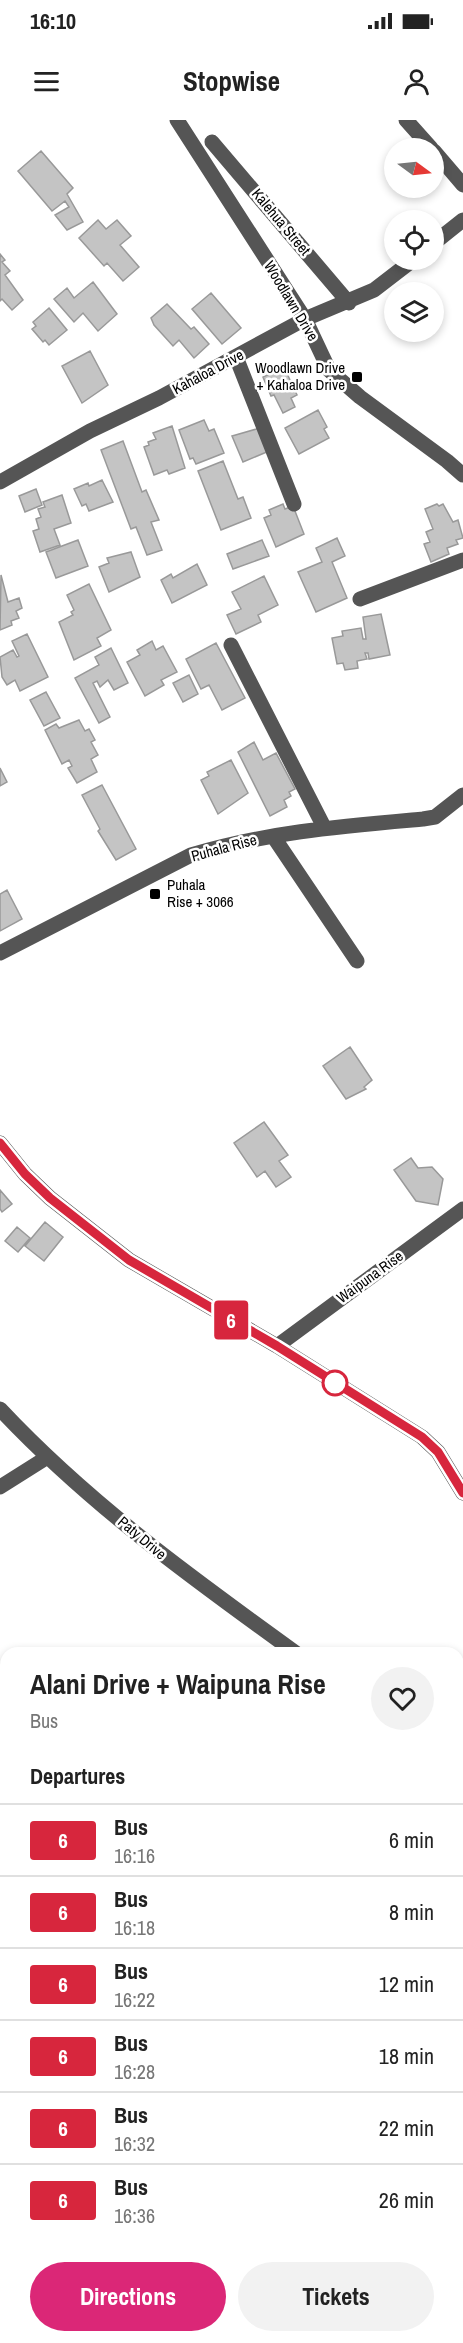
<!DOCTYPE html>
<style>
body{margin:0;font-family:"Archivo Narrow",sans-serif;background:#f2f2f2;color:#222;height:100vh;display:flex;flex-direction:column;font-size:22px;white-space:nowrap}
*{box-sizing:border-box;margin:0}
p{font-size:20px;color:#767676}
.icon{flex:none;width:33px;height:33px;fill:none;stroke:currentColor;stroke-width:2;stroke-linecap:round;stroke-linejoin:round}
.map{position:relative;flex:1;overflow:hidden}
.details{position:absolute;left:0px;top:1527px;width:464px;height:696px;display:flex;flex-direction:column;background:#fff;border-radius:18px 18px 0 0;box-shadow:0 3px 9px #0003}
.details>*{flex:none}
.badge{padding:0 12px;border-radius:4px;font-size:21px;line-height:39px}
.needle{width:39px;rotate:105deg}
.tools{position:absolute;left:384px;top:18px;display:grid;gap:12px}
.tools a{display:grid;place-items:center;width:60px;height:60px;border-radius:50%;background:#fff;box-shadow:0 3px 9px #0003;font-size:30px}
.map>.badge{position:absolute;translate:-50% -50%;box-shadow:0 0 0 3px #fff}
h2{padding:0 30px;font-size:22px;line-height:54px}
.round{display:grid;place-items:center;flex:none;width:63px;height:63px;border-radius:32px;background:#f2f2f2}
.overview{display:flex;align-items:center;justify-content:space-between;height:102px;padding:0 30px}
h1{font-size:28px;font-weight:700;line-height:45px}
.primary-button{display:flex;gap:12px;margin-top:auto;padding:12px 30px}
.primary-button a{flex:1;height:69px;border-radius:36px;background:#db2777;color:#fff;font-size:24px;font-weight:700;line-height:69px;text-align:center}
.primary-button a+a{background:#f2f2f2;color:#222}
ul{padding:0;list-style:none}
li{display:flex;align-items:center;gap:18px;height:72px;padding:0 30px;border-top:2px solid #e0e0e0}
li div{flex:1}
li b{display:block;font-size:22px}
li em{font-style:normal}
li .badge{min-width:66px;font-weight:700;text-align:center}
.status{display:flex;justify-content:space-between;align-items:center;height:42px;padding:0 30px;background:#fff;direction:ltr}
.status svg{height:16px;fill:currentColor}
header{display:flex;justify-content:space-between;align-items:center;height:78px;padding:0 30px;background:#fff;font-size:27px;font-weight:700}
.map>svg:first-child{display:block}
</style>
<div class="status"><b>16:10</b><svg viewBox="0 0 49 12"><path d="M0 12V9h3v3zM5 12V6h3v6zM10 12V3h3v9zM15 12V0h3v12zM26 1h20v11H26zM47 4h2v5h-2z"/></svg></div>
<header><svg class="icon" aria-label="menu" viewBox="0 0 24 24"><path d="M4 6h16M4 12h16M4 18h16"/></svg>Stopwise<svg class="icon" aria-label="person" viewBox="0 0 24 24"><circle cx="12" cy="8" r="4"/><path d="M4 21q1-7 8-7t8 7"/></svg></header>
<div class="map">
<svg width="463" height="2223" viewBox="0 0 463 2223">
<rect width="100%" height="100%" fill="#fff"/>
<path fill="#dcdcdc" d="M0,1773L6,1774V2217H458V1986L463,1982V2223H0Z"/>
<path fill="#c4c4c4" stroke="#999" stroke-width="1.5" d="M41,31L73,68L67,74L83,102L67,110L55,95L69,87L65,81L52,91L18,51Z
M98,100L106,109L117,100L131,116L120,125L139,147L123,161L107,143L104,146L79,118Z
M0,134L5,140L2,142L10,151L5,155L23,180L12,190L2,179L0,181Z
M93,162L117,194L98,211L83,193L74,202L54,179L67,168L74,178Z
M211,173L241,208L222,224L192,189Z
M167,184L191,209L194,207L209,224L194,238L179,220L173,226L154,205L151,198Z
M49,188L67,210L49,225L45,220L43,222L32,209L36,206L33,202Z
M90,231L108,265L82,283L62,246Z
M284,247L297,275L291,278L295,287L283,293L274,275L271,276L263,257Z
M318,290L327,307L324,309L329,318L299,334L285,308Z
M204,300L209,311L214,309L224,333L196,344L193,338L190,339L179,310Z
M172,306L185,348L169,354L167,350L154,355L144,327L149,325L148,322L156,319L153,313Z
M260,308L269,331L243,342L232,316Z
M123,321L142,372L146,370L159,400L151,402L162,430L147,435L136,407L131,409L101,330Z
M223,341L238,379L243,377L251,398L221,410L198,351Z
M102,360L113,382L89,391L86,384L82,386L74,369L88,363L89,366Z
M36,369L42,385L25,392L19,376Z
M62,375L71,403L54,409L60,425L40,432L33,411L39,409L36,399L41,397L38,389L45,387L43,382Z
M283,384L285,389L293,386L304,414L276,427L264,398L271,395L269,390Z
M437,384L439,386L443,384L453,402L458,400L463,418L456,420L458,424L447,428L449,434L431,442L424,424L430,422L426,412L433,409L425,389Z
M337,418L345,436L332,442L347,478L316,492L298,452L322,442L316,428Z
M78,420L88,446L56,458L46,432Z
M262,420L269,436L233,449L227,434Z
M131,432L140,457L109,472L99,447L109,443L107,438Z
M197,444L207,465L172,483L161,460L171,454L173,458Z
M1,455L8,482L19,478L22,488L16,491L19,498L11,501L12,505L0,510Z
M264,456L278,485L258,495L261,502L236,514L227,495L241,489L232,472Z
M89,464L111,510L97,518L101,526L74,540L59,502L73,495L71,492L74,490L67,475Z
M381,494L390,535L369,539L368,533H365L367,539L357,541L358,548L345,550L343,543L337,544L332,518L343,516L342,511L361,508L363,519H366L363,497Z
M27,514L48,557L20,571L15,560L7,565L2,557L0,537L13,530L17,537L19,536L12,521Z
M152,521L156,530L163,526L177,552L161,560L164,565L145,576L127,542L140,535L137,530Z
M216,523L245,578L222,590L209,565L201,569L186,539Z
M111,528L128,563L114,570L108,560L100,567L97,561L93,563L110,597L99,603L75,558L99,545L95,537Z
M189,555L198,574L183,582L173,563Z
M46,572L60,598L44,606L30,580Z
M79,600L85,611L89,609L95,620L91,622L98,635L91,639L97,652L77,663L68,648L72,646L69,640L62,644L45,610L56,604L59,608Z
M254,622L263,640L276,633L295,669L289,672L291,676L284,680L287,687L270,696L238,632Z
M231,640L248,673L218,694L201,660L209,656L207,652Z
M0,648L7,662L0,666Z
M102,665L136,729L116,740L98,711L100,709L82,675Z
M7,770L22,799L0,811V774Z
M350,927L372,960L364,967L366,969L346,979L323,946Z
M264,1002L288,1035L279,1041L291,1057L276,1067L265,1051L257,1057L234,1023Z
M411,1038L418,1048L432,1047L443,1059L438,1085L416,1081L394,1050Z
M0,1070L12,1084L2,1092L0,1089Z
M45,1102L63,1117L44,1141L25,1126Z
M17,1107L30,1118L18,1132L5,1121Z"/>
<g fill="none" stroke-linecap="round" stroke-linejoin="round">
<path stroke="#555" stroke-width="15" d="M177,0L305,199L329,250L360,277L447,341L463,355
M406,0L431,28
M212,22L349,183
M434,31L463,65
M434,123L463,100
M236,237L294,384
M0,362L90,311L159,278L305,199L374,170L413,140
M360,479L463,440
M231,525L324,707
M273,716L357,841
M0,833L191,735C267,712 344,706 423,699L435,697L463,675
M0,1023L25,1054L50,1078L129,1140L277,1226L422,1317L438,1332L463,1373
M277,1226L463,1089
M0,1289C88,1383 192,1458 296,1533
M0,1367L46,1338
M0,1621L6,1625
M458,1622L463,1625
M458,1638H463"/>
</g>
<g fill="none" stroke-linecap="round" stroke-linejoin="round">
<g stroke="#fff" stroke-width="14">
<path id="line" d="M0,1023L25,1054L50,1078L129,1140L277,1226L422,1317L438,1332L463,1373"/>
</g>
<use href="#line" stroke="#d7263d" stroke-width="9"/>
</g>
<g fill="#000" stroke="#fff" stroke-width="2">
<rect x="351" y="251" width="12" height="12" rx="3"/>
<rect x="149" y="768" width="12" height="12" rx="3"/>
</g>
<circle fill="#fff" stroke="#d7263d" stroke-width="3" cx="335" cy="1263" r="12"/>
<g text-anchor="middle" stroke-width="5" stroke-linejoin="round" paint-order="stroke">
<g font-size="15" fill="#000" stroke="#fff">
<text transform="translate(281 102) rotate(50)" y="5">Kalehua Street</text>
<text transform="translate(291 181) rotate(59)" y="5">Woodlawn Drive</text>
<text transform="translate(208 252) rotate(-28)" y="5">Kahaloa Drive</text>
<text transform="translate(224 728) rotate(-15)" y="5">Puhala Rise</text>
<text transform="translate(370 1157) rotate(-36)" y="5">Waipuna Rise</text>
<text transform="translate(142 1418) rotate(40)" y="5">Paty Drive</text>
</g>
<g font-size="15" fill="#000" stroke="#fff" text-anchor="end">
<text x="345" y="253">Woodlawn Drive<tspan x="345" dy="17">+ Kahaloa Drive</tspan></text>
<text x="167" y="770" text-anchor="start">Puhala<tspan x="167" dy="17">Rise + 3066</tspan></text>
</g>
</g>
</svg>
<div class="tools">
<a><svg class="needle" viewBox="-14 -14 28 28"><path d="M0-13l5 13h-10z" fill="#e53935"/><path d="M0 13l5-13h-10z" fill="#767676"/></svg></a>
<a><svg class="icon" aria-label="locate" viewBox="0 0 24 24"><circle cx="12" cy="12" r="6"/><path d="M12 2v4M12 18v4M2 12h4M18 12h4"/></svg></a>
<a><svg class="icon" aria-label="layers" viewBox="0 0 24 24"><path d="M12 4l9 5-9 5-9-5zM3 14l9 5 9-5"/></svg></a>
</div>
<b class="badge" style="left:231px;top:1200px;background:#d7263d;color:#fff">6</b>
<section class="details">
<div class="overview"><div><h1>Alani Drive + Waipuna Rise</h1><p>Bus</p></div><a class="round"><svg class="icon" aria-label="heart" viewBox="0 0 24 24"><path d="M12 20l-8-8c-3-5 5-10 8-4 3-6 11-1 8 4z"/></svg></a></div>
<h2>Departures</h2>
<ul>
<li><span class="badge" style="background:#d7263d;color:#fff">6</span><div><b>Bus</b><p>16:16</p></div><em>6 min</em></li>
<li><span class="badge" style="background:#d7263d;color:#fff">6</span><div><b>Bus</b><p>16:18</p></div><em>8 min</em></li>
<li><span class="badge" style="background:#d7263d;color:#fff">6</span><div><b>Bus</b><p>16:22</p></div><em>12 min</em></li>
<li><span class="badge" style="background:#d7263d;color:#fff">6</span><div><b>Bus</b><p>16:28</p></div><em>18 min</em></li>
<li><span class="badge" style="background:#d7263d;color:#fff">6</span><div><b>Bus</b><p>16:32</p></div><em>22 min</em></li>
<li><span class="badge" style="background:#d7263d;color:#fff">6</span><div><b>Bus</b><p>16:36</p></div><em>26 min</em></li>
</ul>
<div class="primary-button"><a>Directions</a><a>Tickets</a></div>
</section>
</div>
